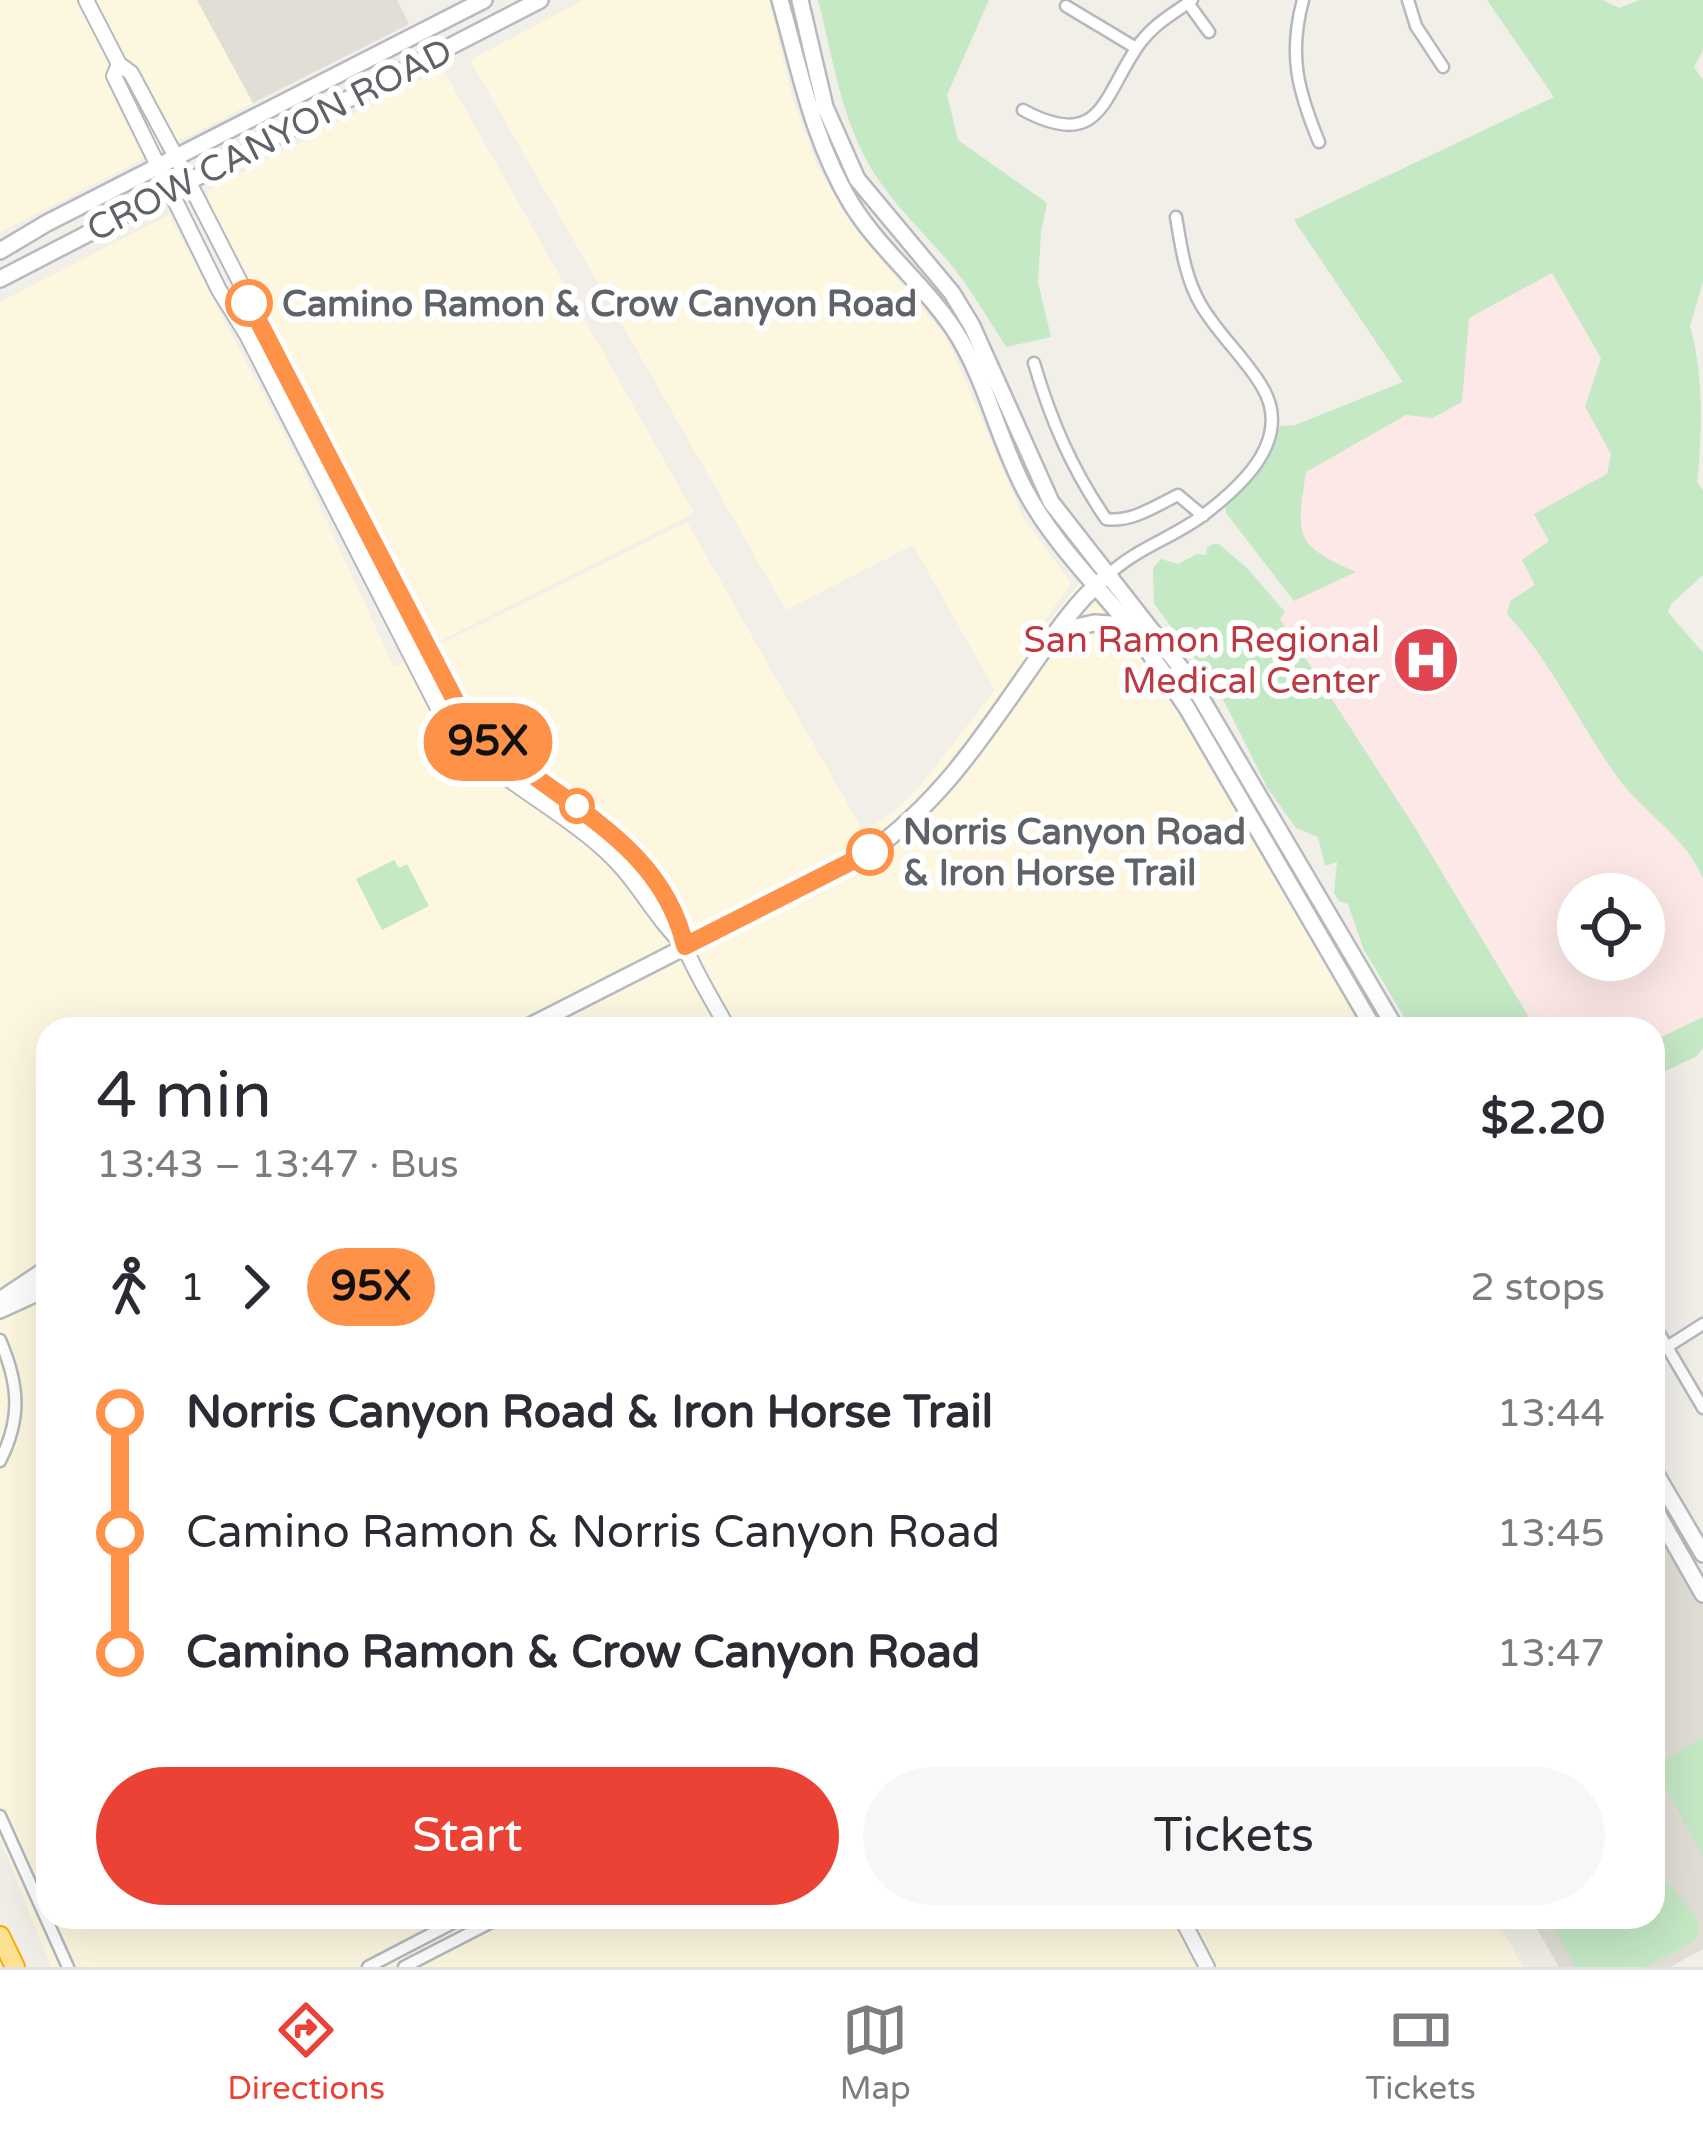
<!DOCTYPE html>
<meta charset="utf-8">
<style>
body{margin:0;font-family:"Varela Round",sans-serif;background:#f7f7f7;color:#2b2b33;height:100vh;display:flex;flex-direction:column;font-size:45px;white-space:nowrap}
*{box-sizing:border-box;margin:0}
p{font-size:39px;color:#7c7c81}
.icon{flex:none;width:66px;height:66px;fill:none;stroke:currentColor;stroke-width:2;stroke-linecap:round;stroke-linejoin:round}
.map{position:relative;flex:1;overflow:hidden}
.details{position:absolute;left:36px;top:1017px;width:1629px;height:912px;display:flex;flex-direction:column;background:#fff;border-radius:36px;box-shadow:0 12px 48px #0002}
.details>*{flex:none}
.badge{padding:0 24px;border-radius:39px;font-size:42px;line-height:78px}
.fabs{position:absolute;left:1557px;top:873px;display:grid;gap:24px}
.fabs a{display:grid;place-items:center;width:108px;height:108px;border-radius:50%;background:#fff;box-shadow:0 12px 48px #0002;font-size:60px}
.map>.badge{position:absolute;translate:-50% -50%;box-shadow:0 0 0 6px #fff}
.legs{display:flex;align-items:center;gap:18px;height:132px;padding:0 60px;font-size:39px}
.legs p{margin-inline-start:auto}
.head{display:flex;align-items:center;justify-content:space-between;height:204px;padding:0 60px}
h1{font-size:66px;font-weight:600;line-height:90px}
.button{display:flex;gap:24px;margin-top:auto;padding:24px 60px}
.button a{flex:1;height:138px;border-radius:72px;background:#ea4335;color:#fff;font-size:48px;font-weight:600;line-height:138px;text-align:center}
.button a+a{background:#f7f7f7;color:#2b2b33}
ul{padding:0 60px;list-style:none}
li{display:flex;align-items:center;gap:42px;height:120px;font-size:45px}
li i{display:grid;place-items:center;width:18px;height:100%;margin:0 15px;background:currentColor}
li i::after{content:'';width:30px;height:30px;margin:-15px;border:9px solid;border-radius:50%;background:#fff}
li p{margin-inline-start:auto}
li:first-child i{background:linear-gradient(#0000 50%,currentColor 0)}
li:last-child i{background:linear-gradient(currentColor 50%,#0000 0)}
.tab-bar{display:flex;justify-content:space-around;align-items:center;height:168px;border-top:3px solid #e1e1e2;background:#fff;font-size:33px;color:#7c7c81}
.tab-bar a{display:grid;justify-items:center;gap:6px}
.tab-bar .selected{color:#ea4335}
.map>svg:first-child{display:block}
</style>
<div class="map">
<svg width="1703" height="1967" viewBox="0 0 1703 1967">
<rect width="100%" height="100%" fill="#f1efe8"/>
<path fill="#fef7e0" d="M0,0H197L253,103L0,232Z
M584,0H769L793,100L818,168L855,229L946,336L1024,519L1071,583L1013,665L1104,553L1384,1029H48V1917H1495L1523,1967H51L0,1839V302L169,215L301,466L394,667L687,522L863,831L894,812L924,781L995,690L913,545L786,610L470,60Z
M442,68L694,513L438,642L207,201L209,190Z"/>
<path fill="#e1ded6" d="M197,0H397L409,24L253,103Z
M1653,1522L1703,1606V1949L1670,1967H1559L1530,1917H1653Z"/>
<path fill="#fce8e6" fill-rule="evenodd" d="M1552,273L1601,359L1585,407L1611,453L1608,474L1535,514L1549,541L1536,585L1510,601L1507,614L1536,645L1619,779L1681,841L1703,879V1017L1653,1041V1029H1536L1414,826L1279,618L1294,601L1354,572L1319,556L1303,540L1299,514L1306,472L1406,415L1432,418L1469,318ZM1578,894H1644V960H1578Z"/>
<path fill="#c5e8c5" d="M818,0H989L947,95L958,140L1047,203L1041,232L1038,282L1051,337L1006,347C988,318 970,288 949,262C924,233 897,208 876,176C841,122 834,61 818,0Z
M1487,0H1603L1619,8L1640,0H1703V50L1694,67L1703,80V282L1690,326C1703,370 1703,433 1697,482L1703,490V575L1671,604L1668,612L1703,653V879C1686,836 1645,815 1618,778C1579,724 1553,664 1507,614L1510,601L1535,585L1522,560L1549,541L1534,514L1607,474L1611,454L1585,407L1601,358L1552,273L1469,318L1462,402L1432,418L1406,415L1306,472C1296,537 1294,545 1356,572L1294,601L1226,513L1225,503C1251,474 1269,466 1280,426L1295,425L1403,382L1294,220L1554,97Z
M1213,544H1219L1248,569L1285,612L1280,619L1414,826L1536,1029H1411L1363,948L1348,904L1339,901L1334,893L1337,862L1325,866L1318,837L1296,828L1268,789L1218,689L1154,604L1153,568L1161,559L1178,564L1197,554L1206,555L1207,547Z
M394,860L399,868L407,864L429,906L382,930L356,879Z
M1703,1017V1048L1697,1056L1653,1077V1041Z
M1703,1738V1856L1653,1766Z
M1653,1874L1674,1889L1697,1919L1699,1933L1695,1941L1646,1967H1575L1548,1917H1653Z"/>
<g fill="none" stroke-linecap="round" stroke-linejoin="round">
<g stroke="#b5b8bc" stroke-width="15">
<path id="minor" d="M1303,0C1288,55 1298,91 1319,142
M1408,0L1416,26L1443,67
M1188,3L1209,32
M1066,6L1136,48
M1023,110C1103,153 1103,94 1140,43C1155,23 1173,14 1192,0
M1034,363C1051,421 1072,469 1106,519C1130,523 1156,506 1178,495L1203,516
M1106,577C1137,547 1174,538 1206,513C1245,483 1294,437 1261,385C1244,357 1218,334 1201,305C1185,278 1181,246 1176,217
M1653,1323L1703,1408
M0,1340C19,1384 22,1418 0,1461
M1667,1347L1703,1324
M0,1816L68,1967
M368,1967L464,1917
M404,1967L501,1917"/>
</g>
<g stroke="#b5b8bc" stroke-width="18">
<path id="tertiary" d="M86,0L119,64L131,73L176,157L457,706C502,764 567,790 621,839C645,860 668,890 679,921C682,929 682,939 685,947C696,975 714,1002 728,1029
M119,64L114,76L219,290L247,335L441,714C483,774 547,799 600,846C636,876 653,917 685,946
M1181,1917L1207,1967"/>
</g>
<g stroke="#b6babf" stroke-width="20">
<path id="secondary" d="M780,0C800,71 813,141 852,205C883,254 930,289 960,339C988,387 999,441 1025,490C1051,539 1089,577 1124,619C1147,648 1167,678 1187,708L1374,1029
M800,0L825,107L857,179L952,293L972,326L1051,502L1191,681L1396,1029
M0,251L47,223L484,0
M0,279L540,0
M1059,631L1094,623L1128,625
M524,1029L866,855C935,807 978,744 1025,676C1048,644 1071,607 1101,581
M0,1300L48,1268
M0,1310L48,1288
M1653,1469L1703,1554
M1653,1506L1703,1594"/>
</g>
<g stroke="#f9ab00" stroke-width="22">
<path id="motorway" d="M0,1936L15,1967"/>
</g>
<use href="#minor" stroke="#fff" stroke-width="10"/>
<use href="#tertiary" stroke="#fff" stroke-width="14"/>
<use href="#secondary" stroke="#fff" stroke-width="15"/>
<use href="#motorway" stroke="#fde293" stroke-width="18"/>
</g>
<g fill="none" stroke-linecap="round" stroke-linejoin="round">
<g stroke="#fff" stroke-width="27">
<path id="line-1" d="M249,303L458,706C527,796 657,825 685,946L870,852"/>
</g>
<use href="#line-1" stroke="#ff9249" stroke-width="18"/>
</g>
<defs>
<g id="hospital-disc" transform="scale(3.45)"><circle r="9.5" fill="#e0444e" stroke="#fff"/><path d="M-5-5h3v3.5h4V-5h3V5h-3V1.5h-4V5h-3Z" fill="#fff"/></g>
</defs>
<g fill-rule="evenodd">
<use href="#hospital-disc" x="1426" y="660"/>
</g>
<g fill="#fff" stroke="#ff9249" stroke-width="6">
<circle cx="249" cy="303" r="21"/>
<circle cx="577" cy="806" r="15"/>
<circle cx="870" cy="852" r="21"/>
</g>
<g text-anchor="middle" stroke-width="12" stroke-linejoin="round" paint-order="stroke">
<g font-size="36" fill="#5f6368" stroke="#fff">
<text transform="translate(269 139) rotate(-27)" y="13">CROW CANYON ROAD</text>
</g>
<g font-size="36" font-weight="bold" fill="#5f6368" stroke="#fff" text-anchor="start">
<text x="282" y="316">Camino Ramon &amp; Crow Canyon Road</text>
<text x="903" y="844">Norris Canyon Road<tspan x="903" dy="41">&amp; Iron Horse Trail</tspan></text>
</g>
<g font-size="36" fill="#be3a42" stroke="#fff" text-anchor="end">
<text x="1380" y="652">San Ramon Regional<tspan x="1380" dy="41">Medical Center</tspan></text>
</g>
</g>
</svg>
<div class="fabs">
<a><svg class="icon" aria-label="locate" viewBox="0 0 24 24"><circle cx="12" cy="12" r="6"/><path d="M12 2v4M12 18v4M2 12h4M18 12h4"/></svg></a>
</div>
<b class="badge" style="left:488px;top:742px;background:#ff9249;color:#111">95X</b>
<section class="details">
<div class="head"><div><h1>4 min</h1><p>13:43 – 13:47 · Bus</p></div><b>$2.20</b></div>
<div class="legs"><svg class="icon" aria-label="walk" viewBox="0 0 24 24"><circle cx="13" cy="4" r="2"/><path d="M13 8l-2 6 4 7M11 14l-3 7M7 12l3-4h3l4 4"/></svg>1<svg class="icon" aria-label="forward" viewBox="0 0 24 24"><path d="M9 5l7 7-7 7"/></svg><b class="badge" style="background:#ff9249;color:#111">95X</b><p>2 stops</p></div>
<ul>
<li><i style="color:#ff9249"></i><b>Norris Canyon Road &amp; Iron Horse Trail</b><p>13:44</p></li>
<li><i style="color:#ff9249"></i><span>Camino Ramon &amp; Norris Canyon Road</span><p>13:45</p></li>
<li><i style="color:#ff9249"></i><b>Camino Ramon &amp; Crow Canyon Road</b><p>13:47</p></li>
</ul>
<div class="button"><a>Start</a><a>Tickets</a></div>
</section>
</div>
<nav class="tab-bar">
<a class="selected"><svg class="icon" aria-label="directions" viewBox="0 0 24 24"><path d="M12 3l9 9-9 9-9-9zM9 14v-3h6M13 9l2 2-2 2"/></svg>Directions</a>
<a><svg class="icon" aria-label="map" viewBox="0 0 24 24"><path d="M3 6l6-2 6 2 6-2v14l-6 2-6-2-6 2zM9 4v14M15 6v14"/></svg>Map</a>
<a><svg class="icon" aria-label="tickets" viewBox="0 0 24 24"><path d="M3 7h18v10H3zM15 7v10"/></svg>Tickets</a>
</nav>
